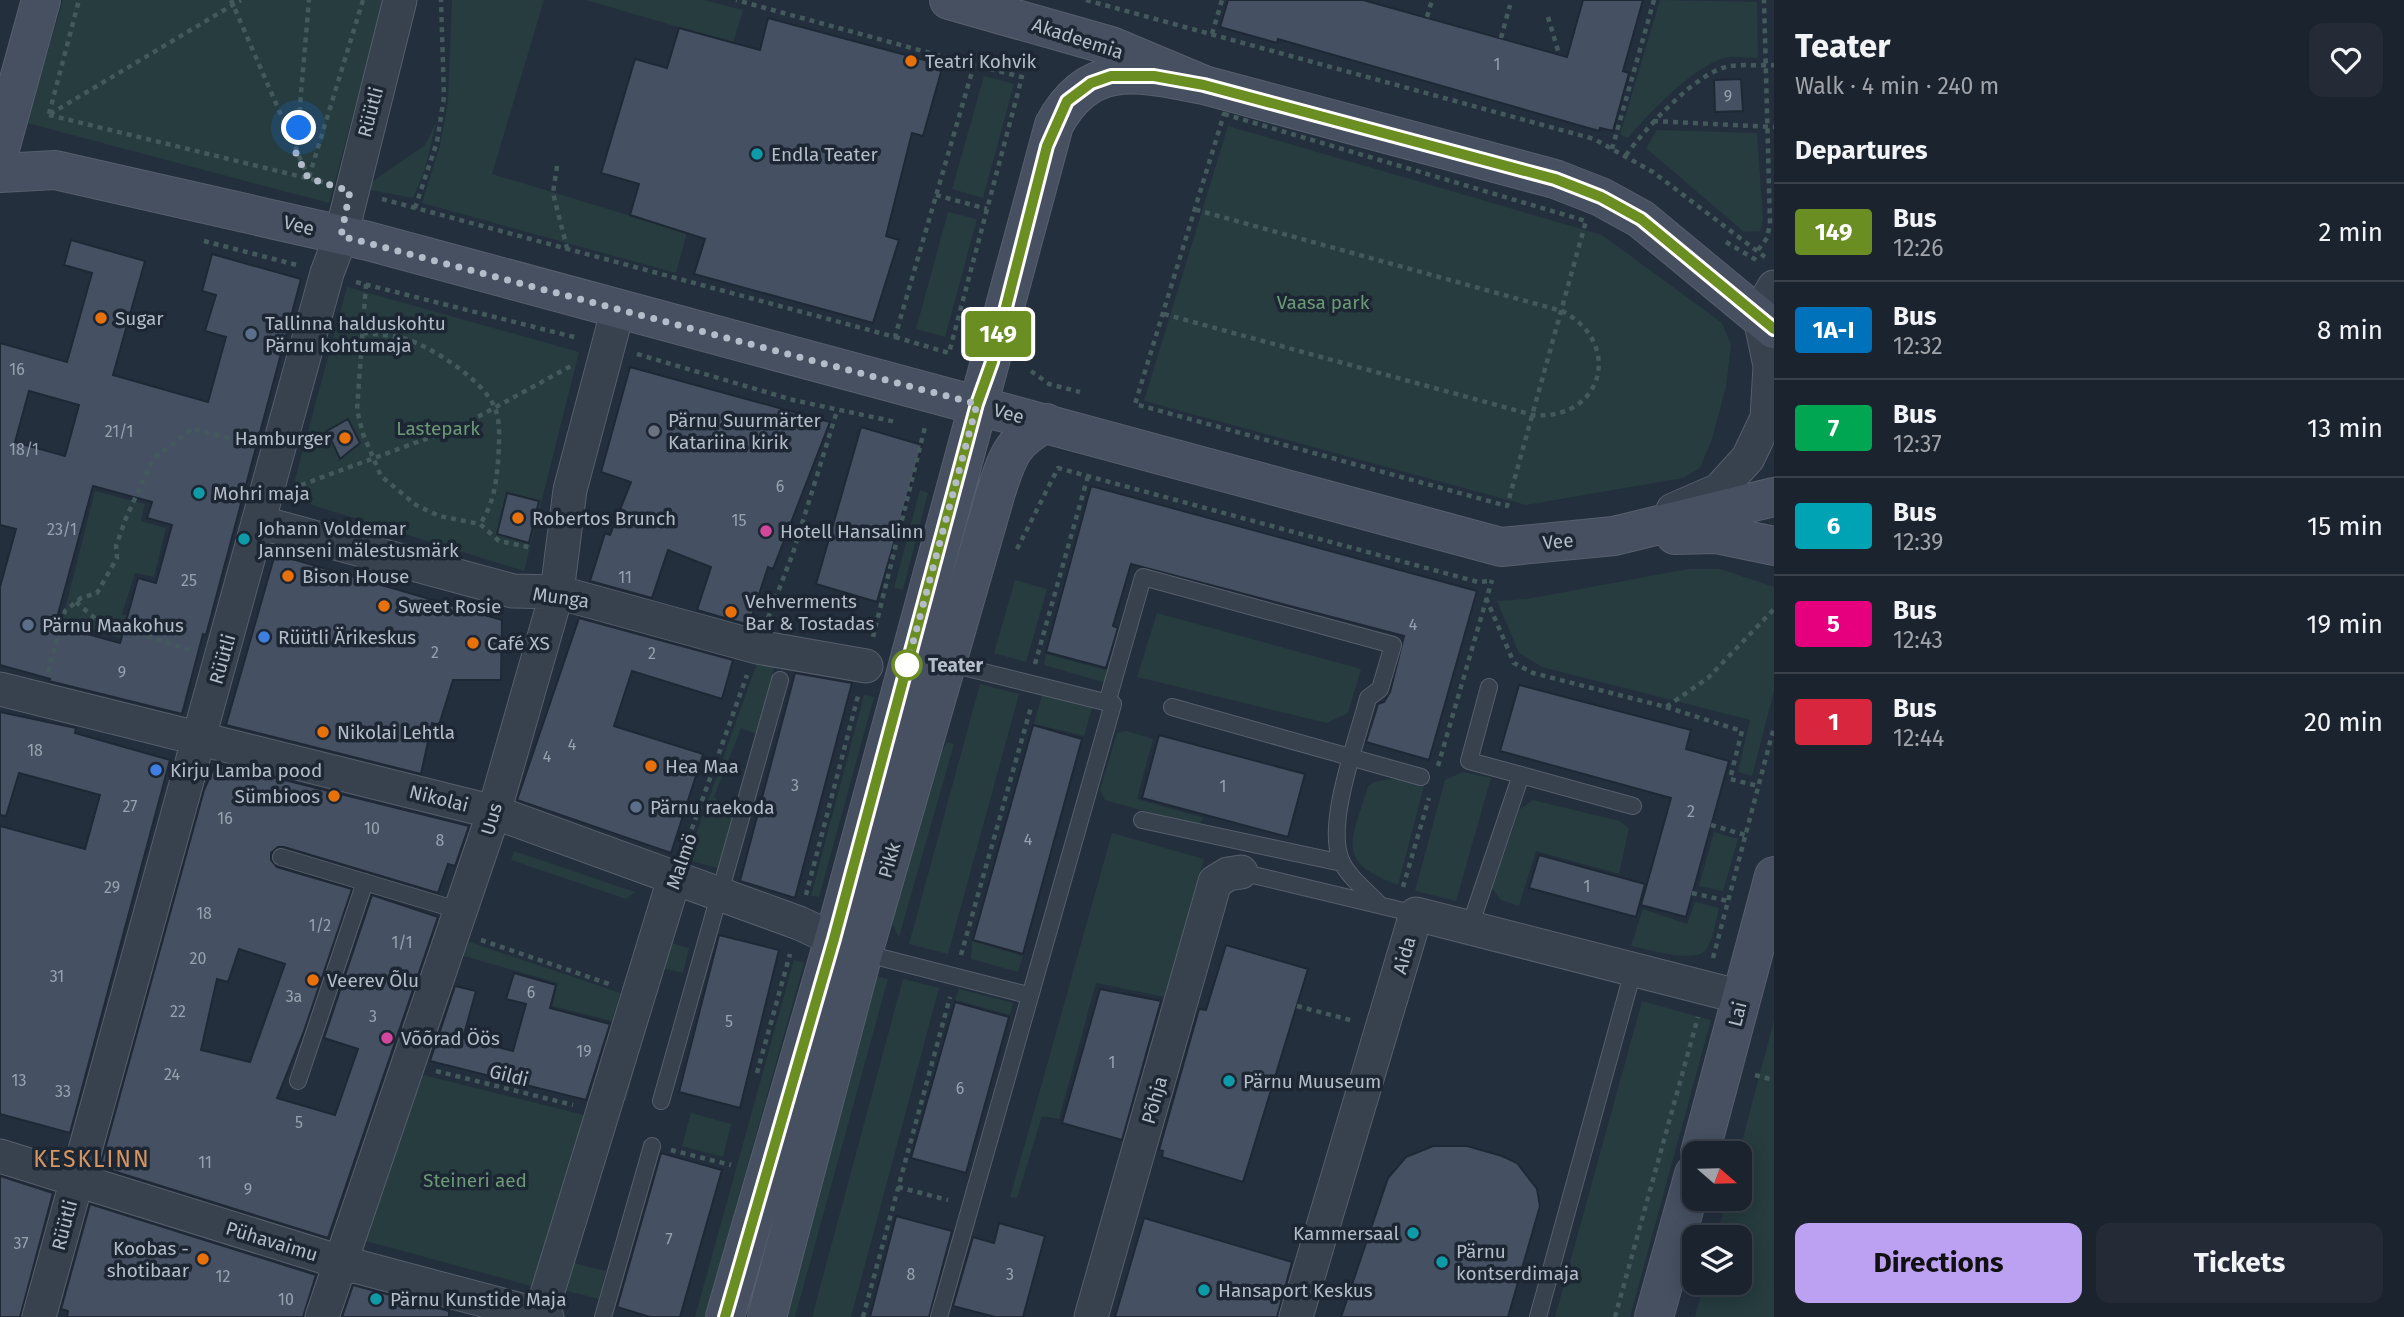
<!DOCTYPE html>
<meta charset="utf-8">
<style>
body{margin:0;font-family:"Fira Sans",sans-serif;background:#242b36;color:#f1f3f6;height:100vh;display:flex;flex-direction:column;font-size:26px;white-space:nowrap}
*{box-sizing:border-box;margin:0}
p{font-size:23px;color:#a0a4aa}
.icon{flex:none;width:38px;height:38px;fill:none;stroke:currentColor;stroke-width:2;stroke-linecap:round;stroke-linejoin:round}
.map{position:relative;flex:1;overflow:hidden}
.panel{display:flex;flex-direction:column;background:#1b232e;width:630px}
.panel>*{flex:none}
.badge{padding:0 14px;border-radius:5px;font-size:24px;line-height:46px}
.needle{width:46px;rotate:110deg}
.controls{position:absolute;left:1682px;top:1141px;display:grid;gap:14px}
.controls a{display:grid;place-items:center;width:70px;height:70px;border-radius:14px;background:#1b232e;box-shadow:0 4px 18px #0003,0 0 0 2px #39404a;font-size:35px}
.you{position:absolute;width:35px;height:35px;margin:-18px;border:5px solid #fff;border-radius:50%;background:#1a73e8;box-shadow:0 0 0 10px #1a73e833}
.map>.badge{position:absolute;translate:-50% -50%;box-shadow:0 0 0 4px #fff}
h2{padding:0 21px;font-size:26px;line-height:63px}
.round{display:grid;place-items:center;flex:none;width:74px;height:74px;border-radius:14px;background:#242b36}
.head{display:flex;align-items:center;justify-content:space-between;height:119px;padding:0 21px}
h1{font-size:33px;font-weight:700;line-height:52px}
.button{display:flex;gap:14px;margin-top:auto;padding:14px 21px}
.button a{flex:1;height:80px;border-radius:14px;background:#bca0f2;color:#111;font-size:28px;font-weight:700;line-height:80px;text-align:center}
.button a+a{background:#242b36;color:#f1f3f6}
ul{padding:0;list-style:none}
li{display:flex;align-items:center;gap:21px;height:98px;padding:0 21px;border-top:2px solid #39404a}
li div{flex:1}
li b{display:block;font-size:26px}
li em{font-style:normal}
li .badge{min-width:77px;font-weight:700;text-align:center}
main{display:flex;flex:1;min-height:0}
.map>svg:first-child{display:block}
</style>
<main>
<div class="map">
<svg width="1774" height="1317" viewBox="0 0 1774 1317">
<rect width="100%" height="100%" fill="#242f3e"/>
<path fill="#263c3f" d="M63,0H384L329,203L27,123Z
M452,0H544L492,174L687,233L676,273L422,203L440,145L448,102Z
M586,0H704L743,10L733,43Z
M1660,0L1757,2L1758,58C1749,58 1739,56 1730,57C1699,60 1647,115 1628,138L1620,134Z
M984,76L1014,84L983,198L952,189Z
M436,123L425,169L413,198L370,190L366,186L425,145Z
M1228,126L1602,235L1722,323L1731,345L1726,387L1712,439L1700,468L1683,478L1526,505L1144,401Z
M1657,130L1757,133L1763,219L1760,231L1744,232L1646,148Z
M948,212L977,219L945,337L916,329Z
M347,287L579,352L524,571L290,498Z
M920,490L928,493L903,590L894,588Z
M95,491L145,504L141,521L166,528L154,577L135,573L122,614L201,637L195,660L62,621Z
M1688,569H1720L1774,587V691L1752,776L1738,772L1750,720L1542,667L1519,653L1497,601L1527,599Z
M1015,580L1047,589L1026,662L994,653Z
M1157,613L1361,669L1348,713L1327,723L1137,677Z
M1046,654L1113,672L1106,683L1044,665Z
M758,660L775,665L756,734L741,728L714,797L733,814L718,868L687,860Z
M980,684L1019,694L948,954L909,944Z
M864,695L874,697L819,897L811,896Z
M1042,695L1092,708L1084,736L1034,724Z
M1127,731L1153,739L1137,799L1204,818L1197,826L1105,800L1100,790L1117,733Z
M947,742L954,744L899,937L889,917L924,788Z
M1463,772L1491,778L1456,901L1415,891L1445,780Z
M1395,778L1424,786L1398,885C1333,861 1352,841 1368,786L1374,782Z
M1533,800L1619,821L1629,828L1619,874L1536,851L1519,906L1501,900L1492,888L1520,809Z
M1714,832L1738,839L1723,891L1699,886Z
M1112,833L1204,859L1164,997L1096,983L1059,1119L1042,1116L1017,1198L1010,1197Z
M514,851L635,892L626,899L511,860Z
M1695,902L1719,908C1716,920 1713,941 1706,950C1694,964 1647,949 1631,946L1643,909L1687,924Z
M669,924L677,926L672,943L689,948L683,973L662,968L626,1101L619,1099Z
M464,940L620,993L612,1021L552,1006L558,983L460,955Z
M972,941L1023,956L1018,972L971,959Z
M794,960L804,963L705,1317H695Z
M876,976L888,979L795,1317H783Z
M903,979L939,988L851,1317H812Z
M959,989L1013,1003L1010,1015L955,1000Z
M1642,1001L1711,1020L1630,1317H1555Z
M1774,1020V1317H1695L1704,1283H1740V1237H1716L1727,1199H1740L1739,1153Z
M415,1073L584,1115L535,1287L366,1241Z
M691,1113L731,1124L723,1157L682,1146Z
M570,1262L606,1271L599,1299L563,1290Z"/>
<path fill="#455162" stroke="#1f2835" stroke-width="2" fill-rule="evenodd" d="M1228,0H1363L1567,57L1583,0H1643L1623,71L1629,73L1613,131L1600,128L1599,131L1278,39L1277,43L1220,27Z
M768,18L943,65L923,136L912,133L886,236L899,240L873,323L694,274L705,239L630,215L639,184L601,173L635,59L667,68L679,28L760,50Z
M1741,79L1743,111L1715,112L1714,80Z
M71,240L145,261L113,375L208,402L226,337L205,331L216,295L202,291L212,254L301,279L206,635L203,634L182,714L49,681L50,679L0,665V587L16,529L0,525V343L67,362L92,273L64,265ZM29,391L79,405L65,456L15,442ZM93,486L152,502L147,518L172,525L156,583L138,578L120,643L55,625Z
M630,367L830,422L773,569L768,567L749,625L697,610L711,567L668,550L652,598L590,581L605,533L610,535L631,482L601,472Z
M348,419L360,443L340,459L327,431Z
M861,427L922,445L877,602L816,584Z
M1091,486L1477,591L1429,760L1366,742L1378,704L1384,702L1390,692L1404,636L1131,564L1113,626L1118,628L1106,668L1046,652Z
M507,493L539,501L529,543L497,534Z
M275,554L502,620L501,680H453L439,725L432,723L421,774L226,725Z
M579,618L733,660L722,699L632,671L614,726L703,754L671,853L517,800Z
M795,673L852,683L795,898L740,881Z
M1519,685L1691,730L1686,749L1729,761L1686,917L1641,905L1671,798L1500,751Z
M0,712L76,728L75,733L170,760L70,1133L0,1114V826L85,849L100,795L19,773L6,816L0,815Z
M1033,725L1082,739L1023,954L973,940Z
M1159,735L1305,774L1288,837L1142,798Z
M216,763L469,826L455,866L448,864L438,893L284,847H278L271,853V860L277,867L352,889L304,1031L277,1098L335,1115L358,1049L324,1038L372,895L438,917L328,1238L100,1167L204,790ZM239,949L285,964L250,1062L201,1050L217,979L228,982Z
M1539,855L1645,884L1636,917L1529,888Z
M719,935L779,950L740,1108L679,1092Z
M1226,945L1308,969L1243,1182L1162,1157L1163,1151L1159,1150L1199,1009L1206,1010Z
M514,973L556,985L550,1008L610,1024L586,1100L430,1061L455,986L476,991L463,1038L513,1051L526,1004L506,999Z
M1100,989L1161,1001L1122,1140L1062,1123Z
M955,1002L1009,1017L966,1173L911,1158Z
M1433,1146H1467L1502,1156L1517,1163L1537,1189L1540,1206L1508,1317H1341L1388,1178L1406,1157Z
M661,1153L722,1170L680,1317H650L617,1307Z
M0,1176L53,1193L20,1317H0Z
M90,1204L316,1275L303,1317H67L68,1311L61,1309Z
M896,1216L952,1231L929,1317H870Z
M1144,1218L1292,1262L1277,1317H1115Z
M999,1223L1045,1236L1023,1317H995L953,1306L973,1237L994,1243Z
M353,1285L449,1311V1317H342Z"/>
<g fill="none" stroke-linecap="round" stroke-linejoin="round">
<g stroke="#565f6c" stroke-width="18">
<path id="lane" d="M1489,687L1469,761L1521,775
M1107,703L1143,577L1393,645L1380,689L1368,698C1358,738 1325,823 1341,860C1347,876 1368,892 1380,905
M1172,707L1421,777
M1142,820L1342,863
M281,857L461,911
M1241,872L1416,914
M1469,929L1521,775L1633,806
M863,953L1028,995
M298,1081L365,882
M661,1101L780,680
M603,1317L652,1146
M939,1317L1113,704L947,663
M1538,1317L1633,971"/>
</g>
<g stroke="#565f6c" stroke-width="35">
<path id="street" d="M1673,510L1719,490L1748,458L1767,418L1770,366L1759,313L1774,287
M258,522L513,591L557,592L757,647L866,666
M0,689L494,812L799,923L857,950
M0,1156L340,1262L547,1317
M39,1317L327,273L341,236L400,0
M322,1317L494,812L557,592L570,490L618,309
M540,1317L674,879
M1091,1317L1215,882L1228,874L1241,872
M1296,1317L1416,914L1741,997"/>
</g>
<g stroke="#565f6c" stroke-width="40">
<path id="secondary" d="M949,0L1111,46L1204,85L1555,179L1601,197L1641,219L1774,329
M0,149L41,0
M0,173L55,170L368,241L1501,547L1614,536L1774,497
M1675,535L1716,534L1774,546
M1700,1153L1774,876
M725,1317L834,939L1054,125C1090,58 1140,73 1204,85
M767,1317L863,953L996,492C1008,456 1011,442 1046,423
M1654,1317L1694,1174"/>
</g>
<path stroke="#44595c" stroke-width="4.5" stroke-dasharray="5 5" stroke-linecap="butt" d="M231,0L308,177
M1086,0L1594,139L1653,172L1765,257
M1427,17L1432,0
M1548,17L1559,54
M1212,34L1222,0
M1501,38L1510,5
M49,114L79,0
M50,114L241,0
M1224,114L1586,221L1507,506L1135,404Z
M49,115L323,182
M1653,121L1774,127
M1612,149L1654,0
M296,152L309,0
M1626,155C1645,129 1697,71 1730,66C1744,64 1760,66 1774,65
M557,166L553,193L567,248
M309,177L363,0
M936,195L987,209
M382,199L895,337L974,65L736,0
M415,208L437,142L444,97L441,0
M204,241L297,265
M1726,242L1758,261
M1758,250L1767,238L1770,224L1764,0
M356,282L578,338
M366,284L357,410L363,434L381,476L416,505L439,516L480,524L499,541L533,548
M1164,314L1533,415C1603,421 1624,343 1562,311L1197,210
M363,333C377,335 393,335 406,339C434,348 484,381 495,408C501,423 499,446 498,462C496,485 493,505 480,524
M895,337L949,353L1022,77L974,65
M637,354L793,400L896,422
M1031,371L1049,384L1080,392
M301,485L461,426L571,366
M1017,549L1058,468L1478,582L1489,581
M1486,598L1514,663L1533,673L1666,707L1708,678L1774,609
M76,602L97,620L193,651
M768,618L793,553L837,411
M873,637L925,427
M1035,664L1088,476
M48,672L65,611L81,598L97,593L117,558L116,546L126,518L153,459L192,429L249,443
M1666,707L1742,731L1730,779L1758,786
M1438,766L1492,580
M1711,825L1745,835
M685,848L747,675
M1403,887L1429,798
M1692,893L1728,901
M806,895L858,696
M481,940L612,985
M961,955L1031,707
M1713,958L1774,727
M1297,1006L1354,1021
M436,1071L573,1105
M757,1073L790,954
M1755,1075L1774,1080
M671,1150L731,1165
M898,1187L948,1200
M863,1317L950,997
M1615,1317L1698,1017"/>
<use href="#lane" stroke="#38414e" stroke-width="16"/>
<use href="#street" stroke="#38414e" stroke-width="33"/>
<use href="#secondary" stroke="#465061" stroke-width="38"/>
</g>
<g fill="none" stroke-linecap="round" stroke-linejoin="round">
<g stroke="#fff" stroke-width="16">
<path id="line" d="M725,1317L834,939L977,404L992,362L1047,146L1067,101L1091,83L1111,76H1154L1204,85L1555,179L1601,197L1641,219L1774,329"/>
</g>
<use href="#line" stroke="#6b8e23" stroke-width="10"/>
<path stroke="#b4bcc9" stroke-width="7" stroke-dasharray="0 12.6" d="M299,128L296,153L308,178L350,191L341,236L977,404L907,665"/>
</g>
<g fill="#e8710a" stroke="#1d2633" stroke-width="2.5">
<circle cx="911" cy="61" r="7"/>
<circle cx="101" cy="318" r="7"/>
<circle cx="345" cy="438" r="7"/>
<circle cx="518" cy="518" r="7"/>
<circle cx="288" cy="576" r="7"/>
<circle cx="384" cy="606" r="7"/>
<circle cx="731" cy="612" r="7"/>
<circle cx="473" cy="643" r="7"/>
<circle cx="323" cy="732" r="7"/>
<circle cx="651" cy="766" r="7"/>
<circle cx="334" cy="796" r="7"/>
<circle cx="313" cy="980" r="7"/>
<circle cx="203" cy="1259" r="7"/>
</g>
<g fill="#0f9aa8" stroke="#1d2633" stroke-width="2.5">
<circle cx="757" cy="154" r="7"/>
<circle cx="199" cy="493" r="7"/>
<circle cx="244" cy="539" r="7"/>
<circle cx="1229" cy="1081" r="7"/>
<circle cx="1413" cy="1233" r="7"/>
<circle cx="1442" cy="1262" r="7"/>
<circle cx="1204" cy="1290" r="7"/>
<circle cx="376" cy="1299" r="7"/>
</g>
<g fill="#5c6f8a" stroke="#1d2633" stroke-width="2.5">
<circle cx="251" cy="334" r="7"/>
<circle cx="28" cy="625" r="7"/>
<circle cx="636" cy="807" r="7"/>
</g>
<circle fill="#6b7280" stroke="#1d2633" stroke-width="2.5" cx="654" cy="431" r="7"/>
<g fill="#d1479c" stroke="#1d2633" stroke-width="2.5">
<circle cx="766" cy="531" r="7"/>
<circle cx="387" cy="1038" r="7"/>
</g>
<g fill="#3f7fe0" stroke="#1d2633" stroke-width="2.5">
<circle cx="264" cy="637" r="7"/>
<circle cx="156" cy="770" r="7"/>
</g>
<circle fill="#fff" stroke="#6b8e23" stroke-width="3.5" cx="907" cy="665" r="14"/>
<g text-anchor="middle" stroke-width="7" stroke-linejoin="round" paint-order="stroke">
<g font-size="16" fill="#98a1af">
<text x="1497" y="70">1</text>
<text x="1728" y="102">9</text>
<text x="17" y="375">16</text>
<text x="119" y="437">21/1</text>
<text x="24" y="455">18/1</text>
<text x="780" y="492">6</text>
<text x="739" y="526">15</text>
<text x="62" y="535">23/1</text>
<text x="625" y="583">11</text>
<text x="189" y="586">25</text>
<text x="1413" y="630">4</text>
<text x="435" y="658">2</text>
<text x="652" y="659">2</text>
<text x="122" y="678">9</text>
<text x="572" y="750">4</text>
<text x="35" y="756">18</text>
<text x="547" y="762">4</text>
<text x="795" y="791">3</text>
<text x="1223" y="792">1</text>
<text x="130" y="812">27</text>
<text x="1691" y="817">2</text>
<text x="225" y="824">16</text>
<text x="372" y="834">10</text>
<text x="1028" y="845">4</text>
<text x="440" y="846">8</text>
<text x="1587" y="892">1</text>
<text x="112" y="893">29</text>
<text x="204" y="919">18</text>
<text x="320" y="931">1/2</text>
<text x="402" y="948">1/1</text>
<text x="198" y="964">20</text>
<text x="57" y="982">31</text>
<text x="531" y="998">6</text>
<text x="294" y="1002">3a</text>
<text x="178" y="1017">22</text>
<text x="373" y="1022">3</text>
<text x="729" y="1027">5</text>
<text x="584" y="1057">19</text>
<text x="1112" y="1068">1</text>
<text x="172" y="1080">24</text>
<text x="19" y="1086">13</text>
<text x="960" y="1094">6</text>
<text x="63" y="1097">33</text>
<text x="299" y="1128">5</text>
<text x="205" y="1168">11</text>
<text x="248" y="1195">9</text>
<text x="669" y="1245">7</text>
<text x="21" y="1249">37</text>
<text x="911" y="1280">8</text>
<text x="1010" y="1280">3</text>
<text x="223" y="1282">12</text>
<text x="286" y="1305">10</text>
</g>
<g font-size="19" fill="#b4bcc9" stroke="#1d2633">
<text transform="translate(1078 38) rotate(18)" y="7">Akadeemia</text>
<text transform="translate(370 112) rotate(-75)" y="7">Rüütli</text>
<text transform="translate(299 225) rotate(14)" y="7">Vee</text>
<text transform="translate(1009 413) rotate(15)" y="7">Vee</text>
<text transform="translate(1558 541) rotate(-5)" y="7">Vee</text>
<text transform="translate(561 597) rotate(8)" y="7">Munga</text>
<text transform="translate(222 659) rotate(-74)" y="7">Rüütli</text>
<text transform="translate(439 798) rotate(14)" y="7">Nikolai</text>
<text transform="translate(491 819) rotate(-74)" y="7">Uus</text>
<text transform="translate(889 860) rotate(-74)" y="7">Pikk</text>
<text transform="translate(681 861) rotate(-71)" y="7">Malmö</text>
<text transform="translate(1404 955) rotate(-74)" y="7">Aida</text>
<text transform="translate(1737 1014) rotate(-76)" y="7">Lai</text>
<text transform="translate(509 1075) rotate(14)" y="7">Gildi</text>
<text transform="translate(1154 1100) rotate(-74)" y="7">Põhja</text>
<text transform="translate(64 1225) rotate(-75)" y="7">Rüütli</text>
<text transform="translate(272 1241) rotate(17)" y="7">Pühavaimu</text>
</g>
<g font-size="19" fill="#b4bcc9" stroke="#1d2633" text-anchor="start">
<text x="925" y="68">Teatri Kohvik</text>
<text x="771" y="161">Endla Teater</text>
<text x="115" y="325">Sugar</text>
<text x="265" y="330">Tallinna halduskohtu<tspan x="265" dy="22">Pärnu kohtumaja</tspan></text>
<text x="668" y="427">Pärnu Suurmärter<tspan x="668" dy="22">Katariina kirik</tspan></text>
<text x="331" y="445" text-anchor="end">Hamburger</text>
<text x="213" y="500">Mohri maja</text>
<text x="532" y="525">Robertos Brunch</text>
<text x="258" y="535">Johann Voldemar<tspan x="258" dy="22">Jannseni mälestusmärk</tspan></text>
<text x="780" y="538">Hotell Hansalinn</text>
<text x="302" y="583">Bison House</text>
<text x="745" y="608">Vehverments<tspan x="745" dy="22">Bar &amp; Tostadas</tspan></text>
<text x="398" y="613">Sweet Rosie</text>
<text x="42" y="632">Pärnu Maakohus</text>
<text x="278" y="644">Rüütli Ärikeskus</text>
<text x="487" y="650">Café XS</text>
<text x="337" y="739">Nikolai Lehtla</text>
<text x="665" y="773">Hea Maa</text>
<text x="170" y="777">Kirju Lamba pood</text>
<text x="320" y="803" text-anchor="end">Sümbioos</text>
<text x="650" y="814">Pärnu raekoda</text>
<text x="327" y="987">Veerev Õlu</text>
<text x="401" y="1045">Võõrad Öös</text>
<text x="1243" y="1088">Pärnu Muuseum</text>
<text x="1399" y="1240" text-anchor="end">Kammersaal</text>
<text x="189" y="1255" text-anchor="end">Koobas -<tspan x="189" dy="22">shotibaar</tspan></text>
<text x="1456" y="1258">Pärnu<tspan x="1456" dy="22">kontserdimaja</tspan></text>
<text x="1218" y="1297">Hansaport Keskus</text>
<text x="390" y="1306">Pärnu Kunstide Maja</text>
</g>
<g font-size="19" fill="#6b9a76" stroke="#1d2633">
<text x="1323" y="309">Vaasa park</text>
<text x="438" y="435">Lastepark</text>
<text x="475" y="1187">Steineri aed</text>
</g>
<g font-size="19" font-weight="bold" fill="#b4bcc9" stroke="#1d2633" text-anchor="start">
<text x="928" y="672">Teater</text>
</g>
<g font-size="23" letter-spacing="2" fill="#d59563" stroke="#1d2633">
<text x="92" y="1167">KESKLINN</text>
</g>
</g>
</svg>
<div class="controls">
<a><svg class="needle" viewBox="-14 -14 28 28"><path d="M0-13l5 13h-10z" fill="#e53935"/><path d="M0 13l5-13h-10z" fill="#a0a4aa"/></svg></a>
<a><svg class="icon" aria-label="layers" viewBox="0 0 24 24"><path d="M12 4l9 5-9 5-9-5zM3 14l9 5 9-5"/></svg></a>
</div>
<div class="you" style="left:299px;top:128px"></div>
<b class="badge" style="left:998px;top:334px;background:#6b8e23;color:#fff">149</b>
</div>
<section class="panel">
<div class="head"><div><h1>Teater</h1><p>Walk · 4 min · 240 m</p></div><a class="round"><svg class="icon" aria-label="heart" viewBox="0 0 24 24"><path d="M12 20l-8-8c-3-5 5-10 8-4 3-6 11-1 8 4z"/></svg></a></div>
<h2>Departures</h2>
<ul>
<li><span class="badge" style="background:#6b8e23;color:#fff">149</span><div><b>Bus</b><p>12:26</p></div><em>2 min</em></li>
<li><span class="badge" style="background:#0072bc;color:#fff">1A-I</span><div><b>Bus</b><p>12:32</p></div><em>8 min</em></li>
<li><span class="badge" style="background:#00a651;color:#fff">7</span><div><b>Bus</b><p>12:37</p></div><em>13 min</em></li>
<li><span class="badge" style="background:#00a3b4;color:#fff">6</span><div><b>Bus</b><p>12:39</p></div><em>15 min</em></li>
<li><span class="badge" style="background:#e6007e;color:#fff">5</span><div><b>Bus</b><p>12:43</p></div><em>19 min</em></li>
<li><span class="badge" style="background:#d7263d;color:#fff">1</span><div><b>Bus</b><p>12:44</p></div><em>20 min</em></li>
</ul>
<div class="button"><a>Directions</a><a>Tickets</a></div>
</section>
</main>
